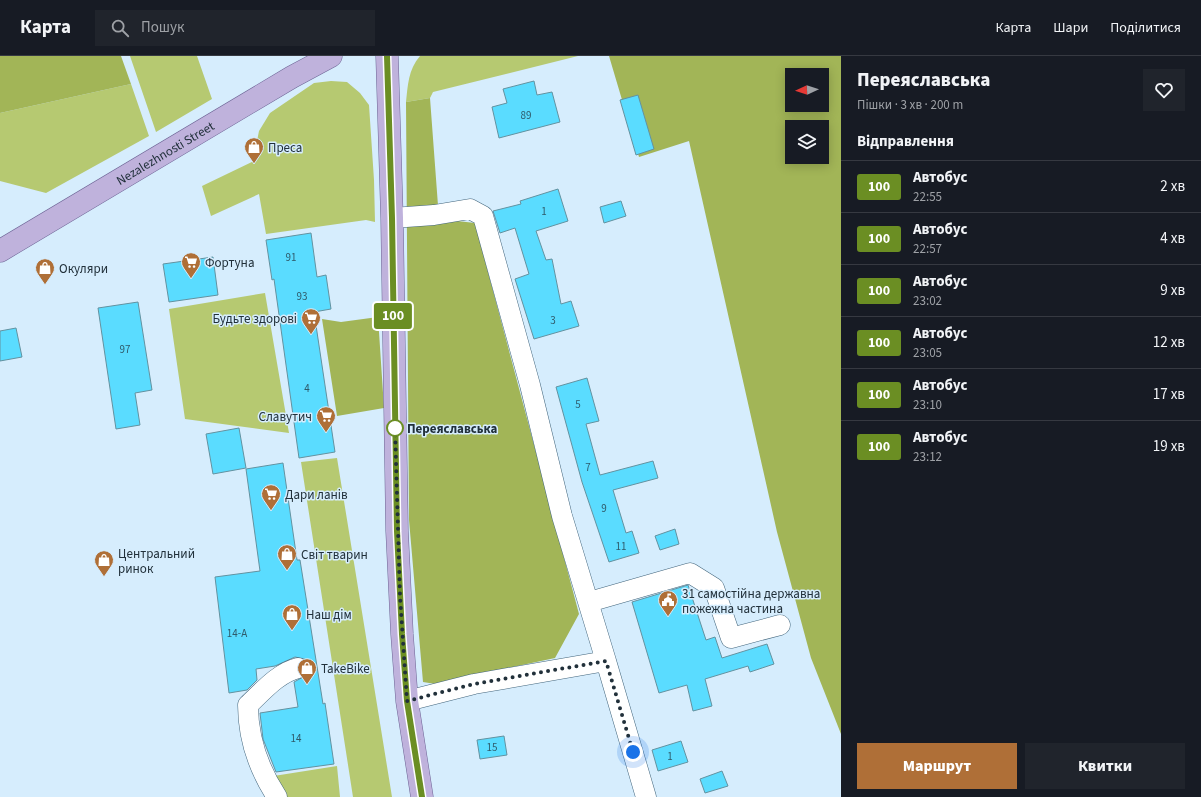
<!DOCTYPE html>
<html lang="uk">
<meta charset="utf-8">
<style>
body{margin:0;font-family:"Source Sans 3",sans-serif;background:#20242c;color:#f1f3f6;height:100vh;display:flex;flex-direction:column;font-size:15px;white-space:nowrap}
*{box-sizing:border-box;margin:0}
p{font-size:13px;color:#9ea1a6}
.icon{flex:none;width:22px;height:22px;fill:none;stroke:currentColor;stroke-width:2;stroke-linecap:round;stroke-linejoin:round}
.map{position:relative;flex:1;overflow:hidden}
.panel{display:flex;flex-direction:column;background:#171b24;width:360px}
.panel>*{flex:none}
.badge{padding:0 8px;border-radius:3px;font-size:14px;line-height:26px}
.needle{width:26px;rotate:267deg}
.tools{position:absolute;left:785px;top:12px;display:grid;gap:8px}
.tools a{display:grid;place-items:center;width:44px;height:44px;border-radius:0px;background:#171b24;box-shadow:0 2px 10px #0003;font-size:20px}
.you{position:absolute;width:20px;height:20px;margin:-10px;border:3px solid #fff;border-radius:50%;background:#1a73e8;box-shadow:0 0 0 6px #1a73e833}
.map>.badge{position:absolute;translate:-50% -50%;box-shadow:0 0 0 2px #fff}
h2{padding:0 16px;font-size:15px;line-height:36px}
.round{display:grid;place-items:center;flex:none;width:42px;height:42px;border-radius:0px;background:#20242c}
.headline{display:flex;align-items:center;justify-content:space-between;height:68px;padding:0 16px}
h1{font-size:19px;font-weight:800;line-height:30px}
.primary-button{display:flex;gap:8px;margin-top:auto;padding:8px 16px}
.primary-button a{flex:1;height:46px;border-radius:0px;background:#af6f37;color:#fff;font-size:16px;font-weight:800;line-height:46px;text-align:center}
.primary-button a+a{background:#20242c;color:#f1f3f6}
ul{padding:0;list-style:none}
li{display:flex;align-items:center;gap:12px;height:52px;padding:0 16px;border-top:1px solid #363941}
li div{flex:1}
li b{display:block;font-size:15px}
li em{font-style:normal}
li .badge{min-width:44px;font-weight:700;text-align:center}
header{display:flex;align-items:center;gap:24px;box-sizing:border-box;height:56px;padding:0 20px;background:#171b24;border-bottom:1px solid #363941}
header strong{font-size:19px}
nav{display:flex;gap:22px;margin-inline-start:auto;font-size:14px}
.search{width:280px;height:36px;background:#20242c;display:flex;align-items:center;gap:10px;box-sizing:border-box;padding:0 14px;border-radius:0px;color:#9ea1a6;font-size:15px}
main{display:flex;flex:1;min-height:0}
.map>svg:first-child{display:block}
</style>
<header>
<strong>Карта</strong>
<div class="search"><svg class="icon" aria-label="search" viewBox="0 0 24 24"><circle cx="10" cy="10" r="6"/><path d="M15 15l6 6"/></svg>Пошук</div>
<nav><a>Карта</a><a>Шари</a><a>Поділитися</a></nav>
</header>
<main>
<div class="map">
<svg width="841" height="741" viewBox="0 0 841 741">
<rect width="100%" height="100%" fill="#d6edfd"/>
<path fill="#b6c971" d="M130,0H197L212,43L156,76Z
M420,0H578L433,36L430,42L406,46C408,29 408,14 420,0Z
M331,25L347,26L360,37L369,49L374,124L375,166L366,164L266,178L259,138L211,160L202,130L258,103L257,85L259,75L270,57L314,27Z
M131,28L149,80L46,137L0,125V57Z
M265,237L289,377L185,363L169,253Z
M337,402L392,741H353L301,406Z
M337,710L340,741H275L261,722Z"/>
<path fill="#a2b557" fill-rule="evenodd" d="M0,0H121L131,28L0,57Z
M609,0H841V678L811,602L777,476L689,85L639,101ZM792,19H822V49H792ZM792,71H822V101H792Z
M430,42L439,163L475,167L579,558L555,602L479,618L448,630L423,626L409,464L406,46Z
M378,261L384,352L337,360L322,263L341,266Z"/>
<path fill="#5adcff" stroke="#6392a0" d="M534,25L537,39L552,36L560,66L499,82L492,51L507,47L503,33Z
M638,39L654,93L636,99L620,44Z
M558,133L568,165L536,175L546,204L552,203L561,248L571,245L579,270L534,283L515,223L529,218L515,172L500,177L493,155L521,148L520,145Z
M621,145L626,160L604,167L600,151Z
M311,177L317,221L326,219L331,253L314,256L335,396L299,402L274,223L272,224L266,184Z
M213,201L218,239L169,246L163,208Z
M138,246L152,334L135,337L140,369L116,373L98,252Z
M16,272L22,301L0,305V275Z
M587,322L599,365L586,368L600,419L653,405L658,422L613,434L626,477L632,475L639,497L609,506L582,426L556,331Z
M239,372L246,412L213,418L206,378Z
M283,407L297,504H300L323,648L325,647L334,708L276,716L263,683L260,657L298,651L294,626L307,619L309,609L305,603L295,601L275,610L256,613L257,624L247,634L229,637L215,521L260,515L246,413Z
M675,473L679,488L660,494L655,480Z
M688,529L706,584L715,581L722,602L767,588L774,608L750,616L748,610L705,623L712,650L693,655L687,629L659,637L632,546Z
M504,680L507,699L480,703L477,684Z
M681,685L688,706L658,715L652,694Z
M722,715L728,730L705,737L700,723Z"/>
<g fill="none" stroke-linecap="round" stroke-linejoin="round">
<g stroke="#42657c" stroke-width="21">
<path id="minor" d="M392,162L434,159L470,153L483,160L530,329L562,460L606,605
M589,546L690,517L714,532L731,582L780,569
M407,645L474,628L606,605L646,741
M277,741C258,712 248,683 248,649C263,635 278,617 298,612"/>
</g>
<g stroke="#6c6394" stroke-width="23">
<g id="major">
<path d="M387,0L392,162L397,475L402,578L407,645L422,741"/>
<path id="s1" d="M0,195L292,21L331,0"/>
</g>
</g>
<use href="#minor" stroke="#fff" stroke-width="20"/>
<use href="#major" stroke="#bfb2dc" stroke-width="22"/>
</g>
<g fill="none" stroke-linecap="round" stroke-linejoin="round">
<g stroke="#fff" stroke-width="9">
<path id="line" d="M387,0L392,162L397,475L402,578L407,645L422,741"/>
</g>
<use href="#line" stroke="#6b8e23" stroke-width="6"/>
<path stroke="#21303a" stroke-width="4" stroke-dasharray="0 7.2" d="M395,372L400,540L407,645L474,628L606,605L633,696"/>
</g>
<defs>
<g id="shop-pin" transform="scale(1)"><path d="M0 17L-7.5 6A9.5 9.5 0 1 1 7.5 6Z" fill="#af6f37" stroke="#d6edfd"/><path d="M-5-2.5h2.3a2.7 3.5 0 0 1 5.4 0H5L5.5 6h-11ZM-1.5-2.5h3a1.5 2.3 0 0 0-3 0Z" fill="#fff"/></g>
<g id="supermarket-pin" transform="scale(1)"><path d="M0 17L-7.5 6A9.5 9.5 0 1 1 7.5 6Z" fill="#af6f37" stroke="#d6edfd"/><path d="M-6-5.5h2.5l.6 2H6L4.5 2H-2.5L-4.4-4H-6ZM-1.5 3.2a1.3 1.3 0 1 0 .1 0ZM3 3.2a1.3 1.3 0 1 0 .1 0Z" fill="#fff"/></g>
<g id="civic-pin" transform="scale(1)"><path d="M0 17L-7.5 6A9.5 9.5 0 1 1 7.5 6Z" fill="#af6f37" stroke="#d6edfd"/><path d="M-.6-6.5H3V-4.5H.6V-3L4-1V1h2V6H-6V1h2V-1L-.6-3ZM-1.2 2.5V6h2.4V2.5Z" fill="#fff"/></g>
</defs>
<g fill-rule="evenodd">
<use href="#shop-pin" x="254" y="91"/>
<use href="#supermarket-pin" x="191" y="206"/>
<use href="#shop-pin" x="45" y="212"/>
<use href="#supermarket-pin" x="311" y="262"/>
<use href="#supermarket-pin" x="326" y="360"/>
<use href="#supermarket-pin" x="271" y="438"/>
<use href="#shop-pin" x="287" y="498"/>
<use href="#shop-pin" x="104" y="504"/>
<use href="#civic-pin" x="668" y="544"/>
<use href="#shop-pin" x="292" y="558"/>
<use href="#shop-pin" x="307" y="612"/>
</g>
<circle fill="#fff" stroke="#6b8e23" stroke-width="2" cx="395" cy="372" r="8"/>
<g text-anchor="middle" stroke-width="3" stroke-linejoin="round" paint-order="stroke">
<g font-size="11" fill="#2f5b6b">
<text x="526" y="63">89</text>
<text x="544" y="159">1</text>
<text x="291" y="205">91</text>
<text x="302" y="244">93</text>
<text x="553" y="268">3</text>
<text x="125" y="297">97</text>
<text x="307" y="336">4</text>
<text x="578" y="352">5</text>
<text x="588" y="415">7</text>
<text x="604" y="456">9</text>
<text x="621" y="494">11</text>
<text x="237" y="581">14-А</text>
<text x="296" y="686">14</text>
<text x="492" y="695">15</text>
<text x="670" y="704">1</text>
</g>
<g font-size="13" fill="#21303a" stroke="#d6edfd" text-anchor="start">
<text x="268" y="96">Преса</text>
<text x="205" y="211">Фортуна</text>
<text x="59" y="217">Окуляри</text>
<text x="297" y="267" text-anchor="end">Будьте здорові</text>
<text x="312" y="365" text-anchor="end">Славутич</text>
<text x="285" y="443">Дари ланів</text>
<text x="118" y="502">Центральний<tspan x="118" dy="15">ринок</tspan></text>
<text x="301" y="503">Світ тварин</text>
<text x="682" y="542">31 самостійна державна<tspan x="682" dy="15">пожежна частина</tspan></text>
<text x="306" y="563">Наш дім</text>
<text x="321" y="617">TakeBike</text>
</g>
<g font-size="13" fill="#21303a" stroke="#d6edfd">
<text dy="5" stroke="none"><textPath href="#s1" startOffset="192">Nezalezhnosti Street</textPath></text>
</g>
<g font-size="13" font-weight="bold" fill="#21303a" stroke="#d6edfd" text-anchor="start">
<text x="407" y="377">Переяславська</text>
</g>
</g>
</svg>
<div class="tools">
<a><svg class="needle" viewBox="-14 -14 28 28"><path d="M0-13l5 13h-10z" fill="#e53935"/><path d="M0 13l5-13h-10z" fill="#9ea1a6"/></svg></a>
<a><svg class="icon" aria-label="layers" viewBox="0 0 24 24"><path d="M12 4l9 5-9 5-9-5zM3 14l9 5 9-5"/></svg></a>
</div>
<div class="you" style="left:633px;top:696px"></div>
<b class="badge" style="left:393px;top:260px;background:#6b8e23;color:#fff">100</b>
</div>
<section class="panel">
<div class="headline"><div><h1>Переяславська</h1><p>Пішки · 3 хв · 200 m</p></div><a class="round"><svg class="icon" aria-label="heart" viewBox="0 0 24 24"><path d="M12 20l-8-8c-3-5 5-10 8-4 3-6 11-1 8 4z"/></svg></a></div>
<h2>Відправлення</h2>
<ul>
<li><span class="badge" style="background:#6b8e23;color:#fff">100</span><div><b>Автобус</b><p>22:55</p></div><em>2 хв</em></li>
<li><span class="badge" style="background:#6b8e23;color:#fff">100</span><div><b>Автобус</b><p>22:57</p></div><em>4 хв</em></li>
<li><span class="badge" style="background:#6b8e23;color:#fff">100</span><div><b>Автобус</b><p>23:02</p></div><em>9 хв</em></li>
<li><span class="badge" style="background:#6b8e23;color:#fff">100</span><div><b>Автобус</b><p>23:05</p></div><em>12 хв</em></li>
<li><span class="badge" style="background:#6b8e23;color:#fff">100</span><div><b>Автобус</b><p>23:10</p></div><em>17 хв</em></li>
<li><span class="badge" style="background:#6b8e23;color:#fff">100</span><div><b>Автобус</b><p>23:12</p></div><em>19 хв</em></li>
</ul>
<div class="primary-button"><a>Маршрут</a><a>Квитки</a></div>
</section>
</main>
